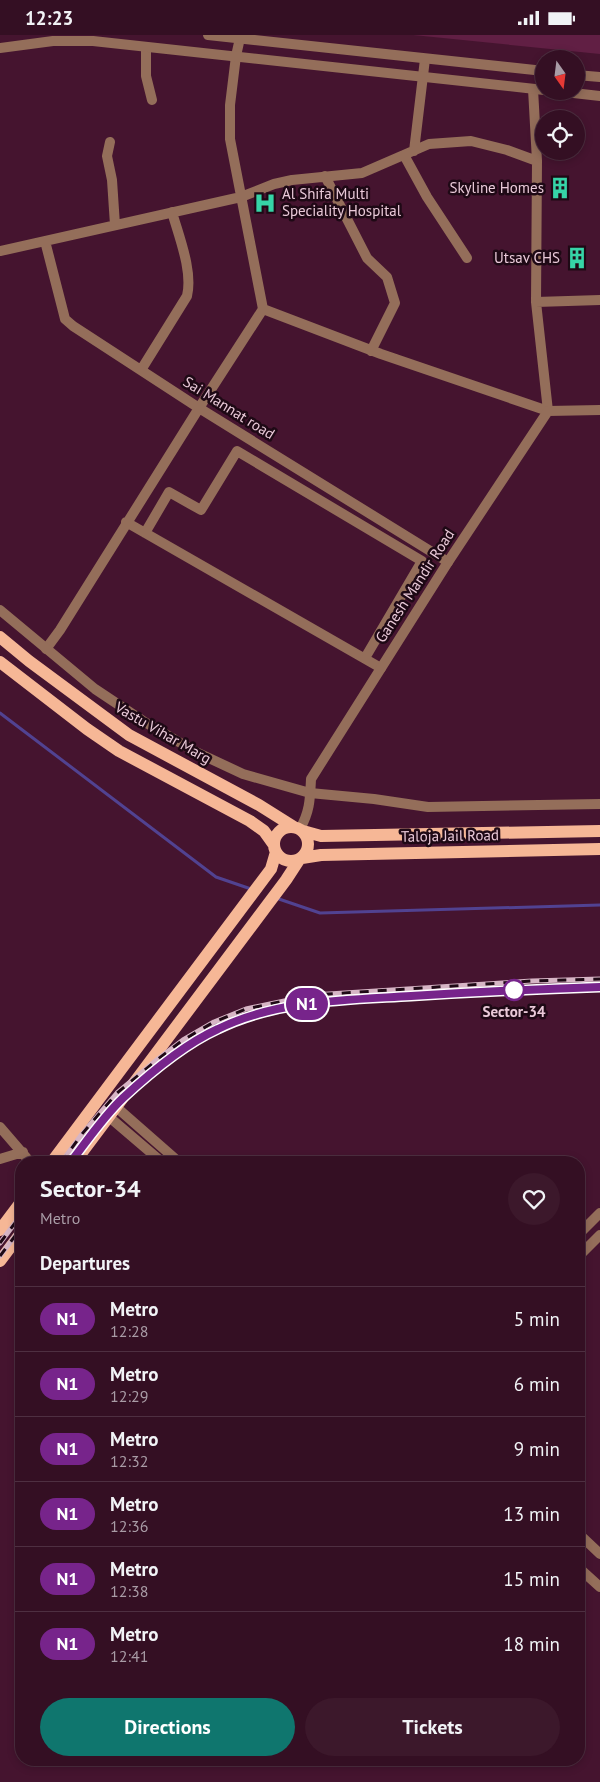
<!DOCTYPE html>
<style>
body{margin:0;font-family:"PT Sans",sans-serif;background:#3c182b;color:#f1f3f6;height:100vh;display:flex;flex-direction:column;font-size:19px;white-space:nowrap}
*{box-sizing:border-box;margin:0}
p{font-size:16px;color:#a99ca6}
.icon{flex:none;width:28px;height:28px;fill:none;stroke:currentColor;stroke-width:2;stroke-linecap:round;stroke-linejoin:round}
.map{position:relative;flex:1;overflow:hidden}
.details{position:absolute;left:15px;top:1121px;width:570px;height:610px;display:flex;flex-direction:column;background:#340f23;border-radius:20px;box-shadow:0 2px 8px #0003,0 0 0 1px #4e2f41}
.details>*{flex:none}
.badge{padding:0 10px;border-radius:16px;font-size:18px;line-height:32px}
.needle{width:32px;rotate:166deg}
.buttons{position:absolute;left:535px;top:15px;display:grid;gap:10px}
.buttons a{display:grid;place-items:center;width:50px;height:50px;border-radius:50%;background:#340f23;box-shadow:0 2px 8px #0003,0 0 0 1px #4e2f41;font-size:25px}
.map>.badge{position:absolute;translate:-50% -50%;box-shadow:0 0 0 2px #fff}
h2{padding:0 25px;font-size:19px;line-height:45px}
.round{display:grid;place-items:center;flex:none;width:52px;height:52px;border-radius:26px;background:#3c182b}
.head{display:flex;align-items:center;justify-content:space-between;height:85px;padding:0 25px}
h1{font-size:24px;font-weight:700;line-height:38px}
.button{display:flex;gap:10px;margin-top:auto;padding:10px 25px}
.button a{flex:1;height:58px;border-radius:30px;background:#0f766e;color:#fff;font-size:20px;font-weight:700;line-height:58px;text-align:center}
.button a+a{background:#3c182b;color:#f1f3f6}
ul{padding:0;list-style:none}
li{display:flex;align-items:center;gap:15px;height:65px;padding:0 25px;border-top:1px solid #4e2f41}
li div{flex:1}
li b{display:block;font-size:19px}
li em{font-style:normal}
li .badge{min-width:55px;font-weight:700;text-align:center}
.status{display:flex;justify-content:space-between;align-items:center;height:35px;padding:0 25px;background:#340f23;direction:ltr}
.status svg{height:14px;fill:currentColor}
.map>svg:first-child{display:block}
</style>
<div class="status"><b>12:23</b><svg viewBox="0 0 49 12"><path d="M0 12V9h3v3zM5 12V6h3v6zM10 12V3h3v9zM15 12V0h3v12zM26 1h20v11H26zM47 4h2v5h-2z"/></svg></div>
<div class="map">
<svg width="600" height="1747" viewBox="0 0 600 1747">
<rect width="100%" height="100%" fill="#45142f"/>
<path fill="#611f44" d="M413,0H600V19Z"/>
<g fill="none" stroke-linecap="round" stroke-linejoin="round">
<path stroke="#514291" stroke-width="3" d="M0,678L216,842L251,854
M276,863L320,878L600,870"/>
<path stroke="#946e5a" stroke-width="10" d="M146,12V41L152,65
M110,107L107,121L112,145L115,190
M414,116L425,24
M404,120L427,162L467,223
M325,141L367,223L387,242L395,268L371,316
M45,206L63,276L65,284L73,291L199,373L448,527
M0,216L241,162L274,149L292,145L362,138L429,109L471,106L507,115L537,126
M536,267L600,265
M263,274L381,319L548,376L536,267L537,126L533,54
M141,335L187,261C193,236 179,202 172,177
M126,487L381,633
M145,498L169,457L201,475L237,416L422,526L365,623
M46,614L60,595L199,373L263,274L230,104V70L236,21L240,3
M0,1092L31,1128
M0,1124L23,1117"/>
<path stroke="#946e5a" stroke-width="10" d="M208,0L544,36
M0,13L53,6H93L544,55
M576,40L600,42
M556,56L600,61
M0,575L95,654L143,686L196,717L243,739L310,758L374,764L428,772L600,769
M300,794C310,776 310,764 311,744L448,527L548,376L600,375
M115,1071L180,1128
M108,1081L163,1128
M579,1199L600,1178
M579,1221L600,1200
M579,1499L600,1519
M579,1533L600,1552"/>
<path stroke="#f6b796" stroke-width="12" d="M0,602L29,626L129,700L259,770L294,792
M0,627L87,694L119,716L250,786L264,796L274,810
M274 809a17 17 0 1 1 34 0a17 17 0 1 1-34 0Z
M303,796L321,801L600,796
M302,823L321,820L600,814
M51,1128L271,834L276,817
M74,1128L286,845L299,825
M0,1195L21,1167
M0,1226L21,1198"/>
<g stroke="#d6b5c5" stroke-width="5">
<path id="rail" d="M558,953L600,952
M61,1128L82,1099L117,1058L158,1024L183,1005L214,987L246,974L313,960L532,946L600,944
M70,1128L122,1064L153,1038
M0,1208L21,1180
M0,1221L21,1193"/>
</g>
<use href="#rail" stroke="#1e0915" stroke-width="3" stroke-dasharray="9" stroke-linecap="butt"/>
</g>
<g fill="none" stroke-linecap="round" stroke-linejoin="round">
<g stroke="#fff" stroke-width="11">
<path id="line" d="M70,1128C87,1106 103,1082 123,1063C150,1038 185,1009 218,994C277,965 346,965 411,961C474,957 537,954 600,952"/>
</g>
<use href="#line" stroke="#77248b" stroke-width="8"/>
</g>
<defs>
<g id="building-bare" transform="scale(1.725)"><path d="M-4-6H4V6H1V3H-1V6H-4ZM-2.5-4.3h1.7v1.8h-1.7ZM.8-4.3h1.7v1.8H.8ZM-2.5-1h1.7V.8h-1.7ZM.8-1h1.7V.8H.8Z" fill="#36d4a7" stroke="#1e0915" stroke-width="2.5" paint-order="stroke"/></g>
<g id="hospital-bare" transform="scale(1.725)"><path d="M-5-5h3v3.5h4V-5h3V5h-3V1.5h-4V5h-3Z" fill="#36d4a7" stroke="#1e0915" stroke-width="2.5" paint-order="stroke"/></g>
</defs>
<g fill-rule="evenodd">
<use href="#building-bare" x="560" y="153"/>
<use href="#hospital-bare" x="265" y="168"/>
<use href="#building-bare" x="577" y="223"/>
</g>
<circle fill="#fff" stroke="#77248b" stroke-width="2.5" cx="514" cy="955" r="10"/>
<g text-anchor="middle" stroke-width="5" stroke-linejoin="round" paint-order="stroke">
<g font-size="15" fill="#e9c9d8" stroke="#1e0915" text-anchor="end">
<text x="544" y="158">Skyline Homes</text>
<text x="282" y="164" text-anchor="start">Al Shifa Multi<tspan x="282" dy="17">Speciality Hospital</tspan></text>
<text x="560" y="228">Utsav CHS</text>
</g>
<g font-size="15" fill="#e9c9d8" stroke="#1e0915">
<text transform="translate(229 373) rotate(32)" y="5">Sai Mannat road</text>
<text transform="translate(415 551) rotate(-57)" y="5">Ganesh Mandir Road</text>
<text transform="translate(163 698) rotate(30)" y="5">Vastu Vihar Marg</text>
<text transform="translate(450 801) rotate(-1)" y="5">Taloja Jail Road</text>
</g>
<g font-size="15" font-weight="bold" fill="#e9c9d8" stroke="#1e0915">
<text x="514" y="982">Sector-34</text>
</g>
</g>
</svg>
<div class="buttons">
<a><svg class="needle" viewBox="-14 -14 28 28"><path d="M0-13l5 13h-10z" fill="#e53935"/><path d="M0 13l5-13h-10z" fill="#a99ca6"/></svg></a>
<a><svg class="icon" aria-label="locate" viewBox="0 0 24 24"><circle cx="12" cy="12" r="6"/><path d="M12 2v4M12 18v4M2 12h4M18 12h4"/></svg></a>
</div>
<b class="badge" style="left:307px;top:969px;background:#77248b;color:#fff">N1</b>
<section class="details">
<div class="head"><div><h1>Sector-34</h1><p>Metro</p></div><a class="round"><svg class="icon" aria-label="heart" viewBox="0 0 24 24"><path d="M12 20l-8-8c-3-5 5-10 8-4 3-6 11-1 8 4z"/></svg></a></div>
<h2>Departures</h2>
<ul>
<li><span class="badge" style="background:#77248b;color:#fff">N1</span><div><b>Metro</b><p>12:28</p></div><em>5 min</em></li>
<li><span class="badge" style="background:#77248b;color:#fff">N1</span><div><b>Metro</b><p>12:29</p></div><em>6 min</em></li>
<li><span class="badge" style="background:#77248b;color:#fff">N1</span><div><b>Metro</b><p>12:32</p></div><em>9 min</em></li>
<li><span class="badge" style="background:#77248b;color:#fff">N1</span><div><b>Metro</b><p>12:36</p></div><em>13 min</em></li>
<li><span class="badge" style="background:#77248b;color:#fff">N1</span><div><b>Metro</b><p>12:38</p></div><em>15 min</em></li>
<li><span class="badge" style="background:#77248b;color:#fff">N1</span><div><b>Metro</b><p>12:41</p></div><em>18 min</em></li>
</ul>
<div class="button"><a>Directions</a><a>Tickets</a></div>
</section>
</div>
